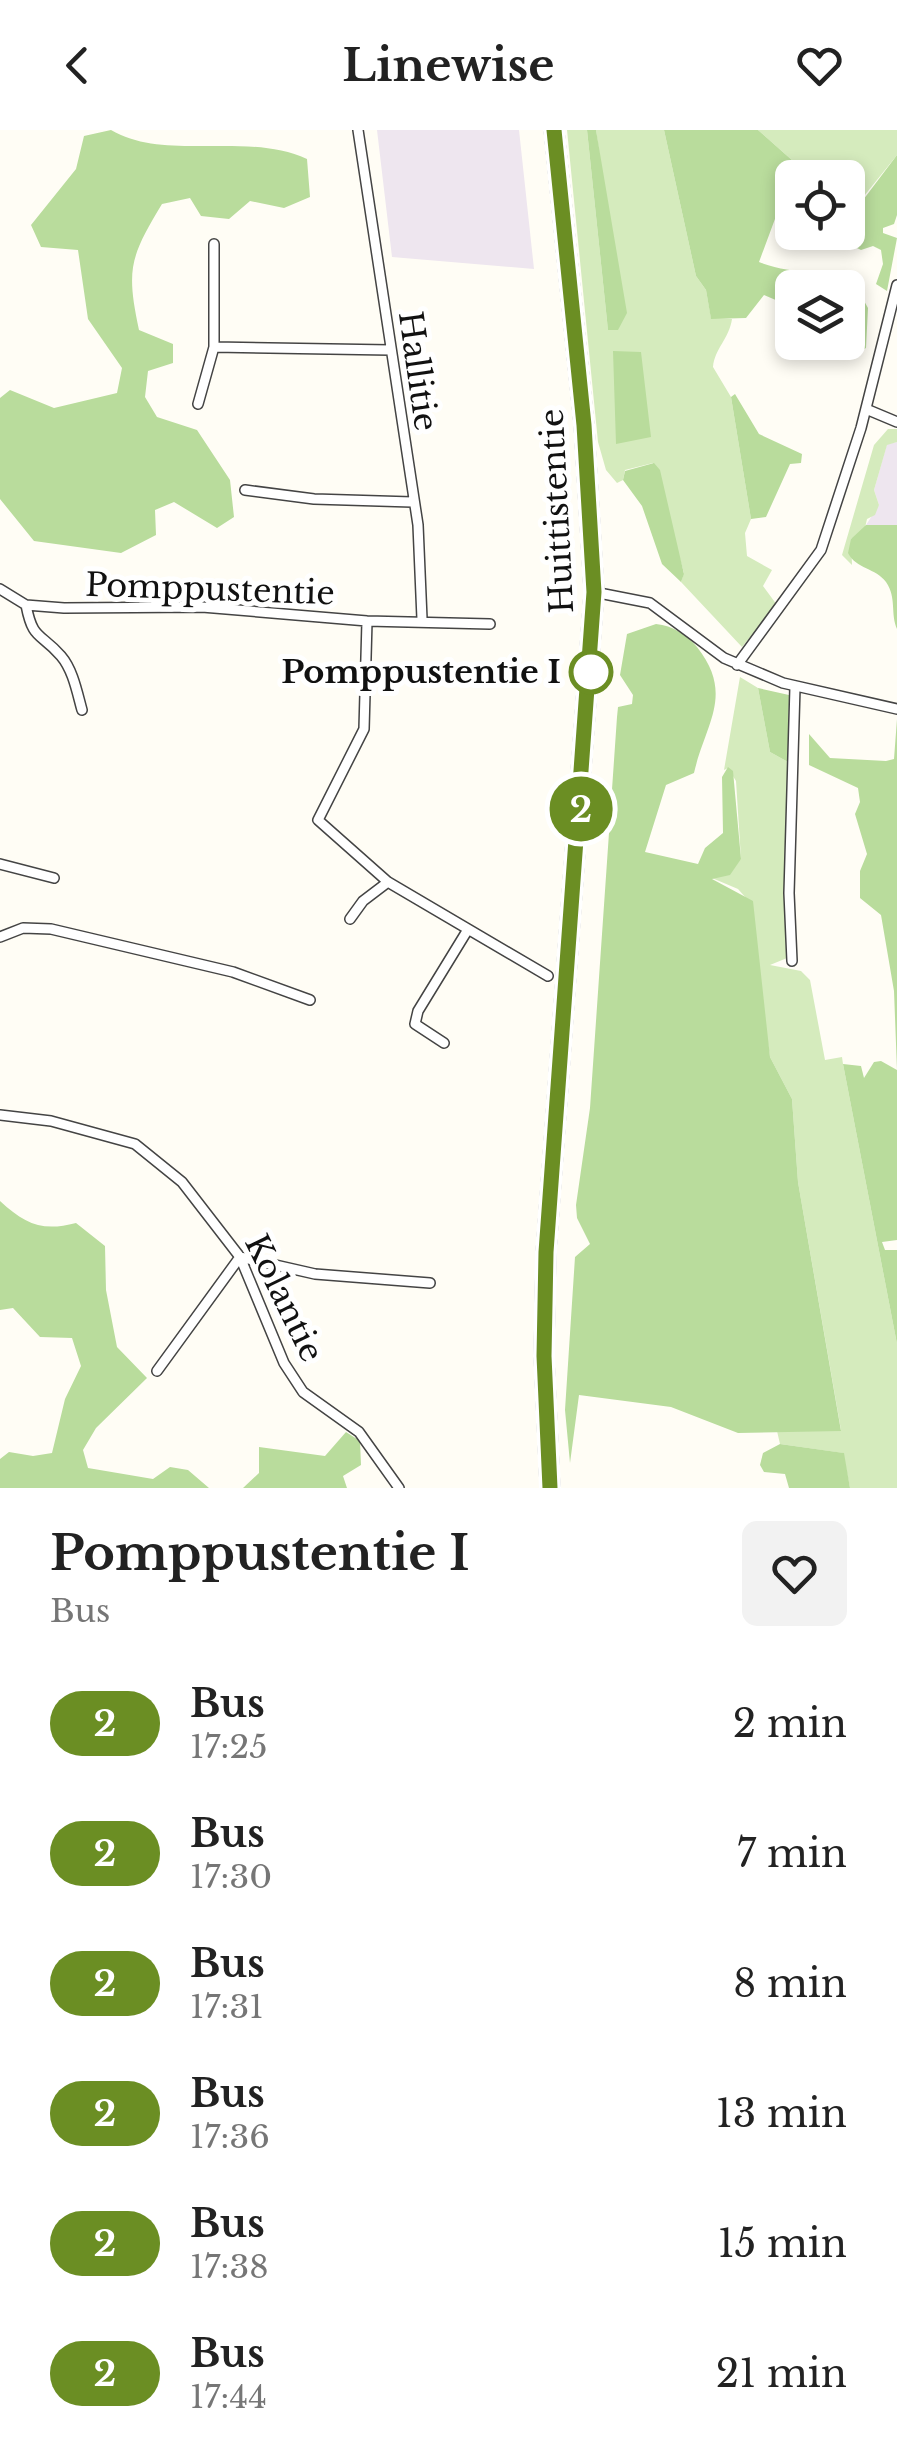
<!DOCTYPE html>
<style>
body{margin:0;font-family:"Libre Baskerville",serif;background:#f2f2f2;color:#222;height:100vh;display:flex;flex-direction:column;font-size:38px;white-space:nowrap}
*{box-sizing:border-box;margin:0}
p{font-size:32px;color:#767676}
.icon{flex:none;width:55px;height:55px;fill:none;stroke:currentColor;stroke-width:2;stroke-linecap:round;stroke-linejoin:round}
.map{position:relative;height:1358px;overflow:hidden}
.details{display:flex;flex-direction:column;background:#fff;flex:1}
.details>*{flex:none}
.badge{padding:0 20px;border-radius:32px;font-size:35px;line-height:65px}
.fabs{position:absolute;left:775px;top:30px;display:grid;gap:20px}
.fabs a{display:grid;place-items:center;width:90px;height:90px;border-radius:15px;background:#fff;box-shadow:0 5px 15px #0003;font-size:50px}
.map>.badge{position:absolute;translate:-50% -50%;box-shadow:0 0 0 5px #fff}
.round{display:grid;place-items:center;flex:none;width:105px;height:105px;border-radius:15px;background:#f2f2f2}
.overview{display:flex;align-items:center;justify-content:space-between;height:170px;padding:0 50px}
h1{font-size:48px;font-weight:700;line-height:75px}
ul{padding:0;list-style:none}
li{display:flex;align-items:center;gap:30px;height:130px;padding:0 50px}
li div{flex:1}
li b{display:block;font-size:38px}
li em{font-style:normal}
li .badge{min-width:110px;font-weight:700;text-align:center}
header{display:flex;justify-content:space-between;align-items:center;height:130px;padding:0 50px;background:#fff;font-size:45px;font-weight:700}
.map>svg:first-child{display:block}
</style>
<header><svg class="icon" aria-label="back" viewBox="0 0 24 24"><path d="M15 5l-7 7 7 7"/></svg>Linewise<svg class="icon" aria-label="heart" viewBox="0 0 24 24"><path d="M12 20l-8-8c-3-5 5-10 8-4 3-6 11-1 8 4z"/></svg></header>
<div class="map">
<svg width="897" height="1358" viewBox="0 0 897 1358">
<rect width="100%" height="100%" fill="#fffdf5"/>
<path fill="#eee6ef" d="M377,0H519L534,139L392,127Z
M897,312V395H866L879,375L874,360L887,314Z"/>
<path fill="#d5ebbd" d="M567,0H587L608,200L605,63L596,0H664L696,146L706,160L711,188L732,189C729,209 715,218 713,237L731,267L751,389L745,403L747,426L772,440L763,456L777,475L742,517L681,452L684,443L653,333L625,340L623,350L617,353L606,340L598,312Z
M758,0H897V25L852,81L848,79V48L811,47Z
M888,299H897V312L887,315L874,360L879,375L875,385L867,389L864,402L851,409L852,435L842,425L874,315Z
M740,547L758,558L770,622L788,632L787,828L770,835L801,841L810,850L825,930L842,927L843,934L897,1214V1358H850L843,1323L780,1314L777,1301L841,1300L798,1052L792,969L770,927L746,768L738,759L712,748L741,729L736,651L728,638L724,640Z"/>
<path fill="#b9dc9c" d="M111,0C165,32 246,1 307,29L310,67L284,78L250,71L229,89L201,86L190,68L162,74C130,127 126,139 139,200L173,214V233L148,241L145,267L157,287L197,300L230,350L234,387L217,398L174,372L155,380L156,405L121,423L34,411L0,369V268L10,260L54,278L117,263L122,238L88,189L78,120L41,117L31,95L76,39L84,6Z
M587,0H596L627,183L618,200H608Z
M664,0H758L811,47L792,48V73L782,70L759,132C794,146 825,138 854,153L868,178L866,218L857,223L849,221L848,158H792V177L764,165L746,188L711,189L706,160L696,146Z
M897,25V85L894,94L883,98V103L897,108L887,161L876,154L883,134L881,120L873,116L861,120L847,113L844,103L848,102V79L857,78Z
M613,221L641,222L651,307L616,314Z
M735,264L759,304L802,324L801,333L790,334L766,387L751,389L731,267Z
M654,333L660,340L684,444L681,452L662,434L642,376L623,350L625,341Z
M866,395H897V499C890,484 897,468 886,452C876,438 856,439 848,423L851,409Z
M656,494C673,496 686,504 697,517C735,565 705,594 694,643L666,655L645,722L698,734L705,718L723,703L722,647L728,637L733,641L741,729L730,745L712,749L753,771L770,927L792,969L798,1052L841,1301L738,1303L671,1277L579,1265L570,1333L565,1280L575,1127L590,1114L577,1088L576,1075L590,978L617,587L618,577L632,574L633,565L620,545L627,504Z
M758,558L789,565L788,632L770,622Z
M897,589V1110L882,1112L885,1120H897V1214L843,934L861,936L864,948L874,932L881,931L897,940L894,861L881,785L860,768V741L867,724L855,684L860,672L858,658L809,635V604L830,628L886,631L894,629Z
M0,1071C25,1094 42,1102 76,1093L105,1116L106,1160L117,1217L147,1248L96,1298L83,1320L88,1338L153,1349L170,1337L188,1340L209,1358H0V1329L9,1322L33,1326L52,1323L65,1269L81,1236L72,1208L40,1207L13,1178L0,1180Z
M346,1302L360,1311L361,1335L343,1346L347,1358H243L259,1343V1317L325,1326Z
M780,1314L844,1323L850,1358H789L785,1344L764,1342L760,1335L763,1323Z"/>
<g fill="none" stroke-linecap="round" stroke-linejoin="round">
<g stroke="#444" stroke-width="12">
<path id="street" d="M358,0L418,395L422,489
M214,114V217L390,220
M198,274L214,217
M866,279L897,292
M245,360L314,369L412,372
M0,459L26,475L64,478L202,477L367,491L490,494
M594,462L650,473L724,528L783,553L897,579
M26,475C33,511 40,502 61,526C73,540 77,562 82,580
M367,491L364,599L318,690L388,752L548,846
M737,535L821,420L861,298L897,155
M0,734L54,748
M350,789L363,771L388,752
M0,807L23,798L51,799L233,842L310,870
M792,831L789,763L795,557
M444,913L415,894L418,881L467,801
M0,985L51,991L135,1014L182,1052L240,1127L284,1233L303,1262L359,1302L399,1358
M157,1241L240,1127L315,1144L430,1153"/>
</g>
<g stroke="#222" stroke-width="21">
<path id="highway" d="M550,1358L544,1226L546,1122L594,462L584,295L554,0"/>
</g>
<use href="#street" stroke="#fff" stroke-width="9"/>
<use href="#highway" stroke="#f5a25d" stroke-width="18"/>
</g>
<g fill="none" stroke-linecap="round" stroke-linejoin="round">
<g stroke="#fff" stroke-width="22">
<path id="line" d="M550,1358L544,1226L546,1122L594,462L584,295L554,0"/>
</g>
<use href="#line" stroke="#6b8e23" stroke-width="15"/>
</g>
<circle fill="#fff" stroke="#6b8e23" stroke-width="5" cx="591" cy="542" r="20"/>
<g text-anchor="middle" stroke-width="10" stroke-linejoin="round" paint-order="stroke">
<g font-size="32" fill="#111" stroke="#fff">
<text transform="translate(418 241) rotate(82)" y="11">Hallitie</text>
<text transform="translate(557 381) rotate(-93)" y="11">Huittistentie</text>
<text transform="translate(210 459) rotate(2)" y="11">Pomppustentie</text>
<text transform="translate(284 1168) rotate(64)" y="11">Kolantie</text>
</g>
<g font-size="32" font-weight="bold" fill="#111" stroke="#fff" text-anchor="end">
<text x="561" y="553">Pomppustentie I</text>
</g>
</g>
</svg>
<div class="fabs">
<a><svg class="icon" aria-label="locate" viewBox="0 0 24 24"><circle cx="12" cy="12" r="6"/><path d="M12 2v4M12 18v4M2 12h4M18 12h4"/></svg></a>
<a><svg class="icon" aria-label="layers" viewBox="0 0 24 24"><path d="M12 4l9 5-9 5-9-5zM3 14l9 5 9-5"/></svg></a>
</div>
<b class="badge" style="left:581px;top:679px;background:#6b8e23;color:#fff">2</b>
</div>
<section class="details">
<div class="overview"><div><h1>Pomppustentie I</h1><p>Bus</p></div><a class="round"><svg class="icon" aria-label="heart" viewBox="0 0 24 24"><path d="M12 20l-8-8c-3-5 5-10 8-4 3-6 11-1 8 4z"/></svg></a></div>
<ul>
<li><span class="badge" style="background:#6b8e23;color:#fff">2</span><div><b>Bus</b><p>17:25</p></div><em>2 min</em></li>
<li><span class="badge" style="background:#6b8e23;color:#fff">2</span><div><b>Bus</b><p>17:30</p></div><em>7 min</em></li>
<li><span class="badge" style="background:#6b8e23;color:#fff">2</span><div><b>Bus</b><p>17:31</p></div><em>8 min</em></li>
<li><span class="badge" style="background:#6b8e23;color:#fff">2</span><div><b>Bus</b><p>17:36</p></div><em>13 min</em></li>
<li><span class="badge" style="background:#6b8e23;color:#fff">2</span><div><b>Bus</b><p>17:38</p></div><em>15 min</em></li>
<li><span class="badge" style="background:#6b8e23;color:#fff">2</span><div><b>Bus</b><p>17:44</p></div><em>21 min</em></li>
</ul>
</section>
